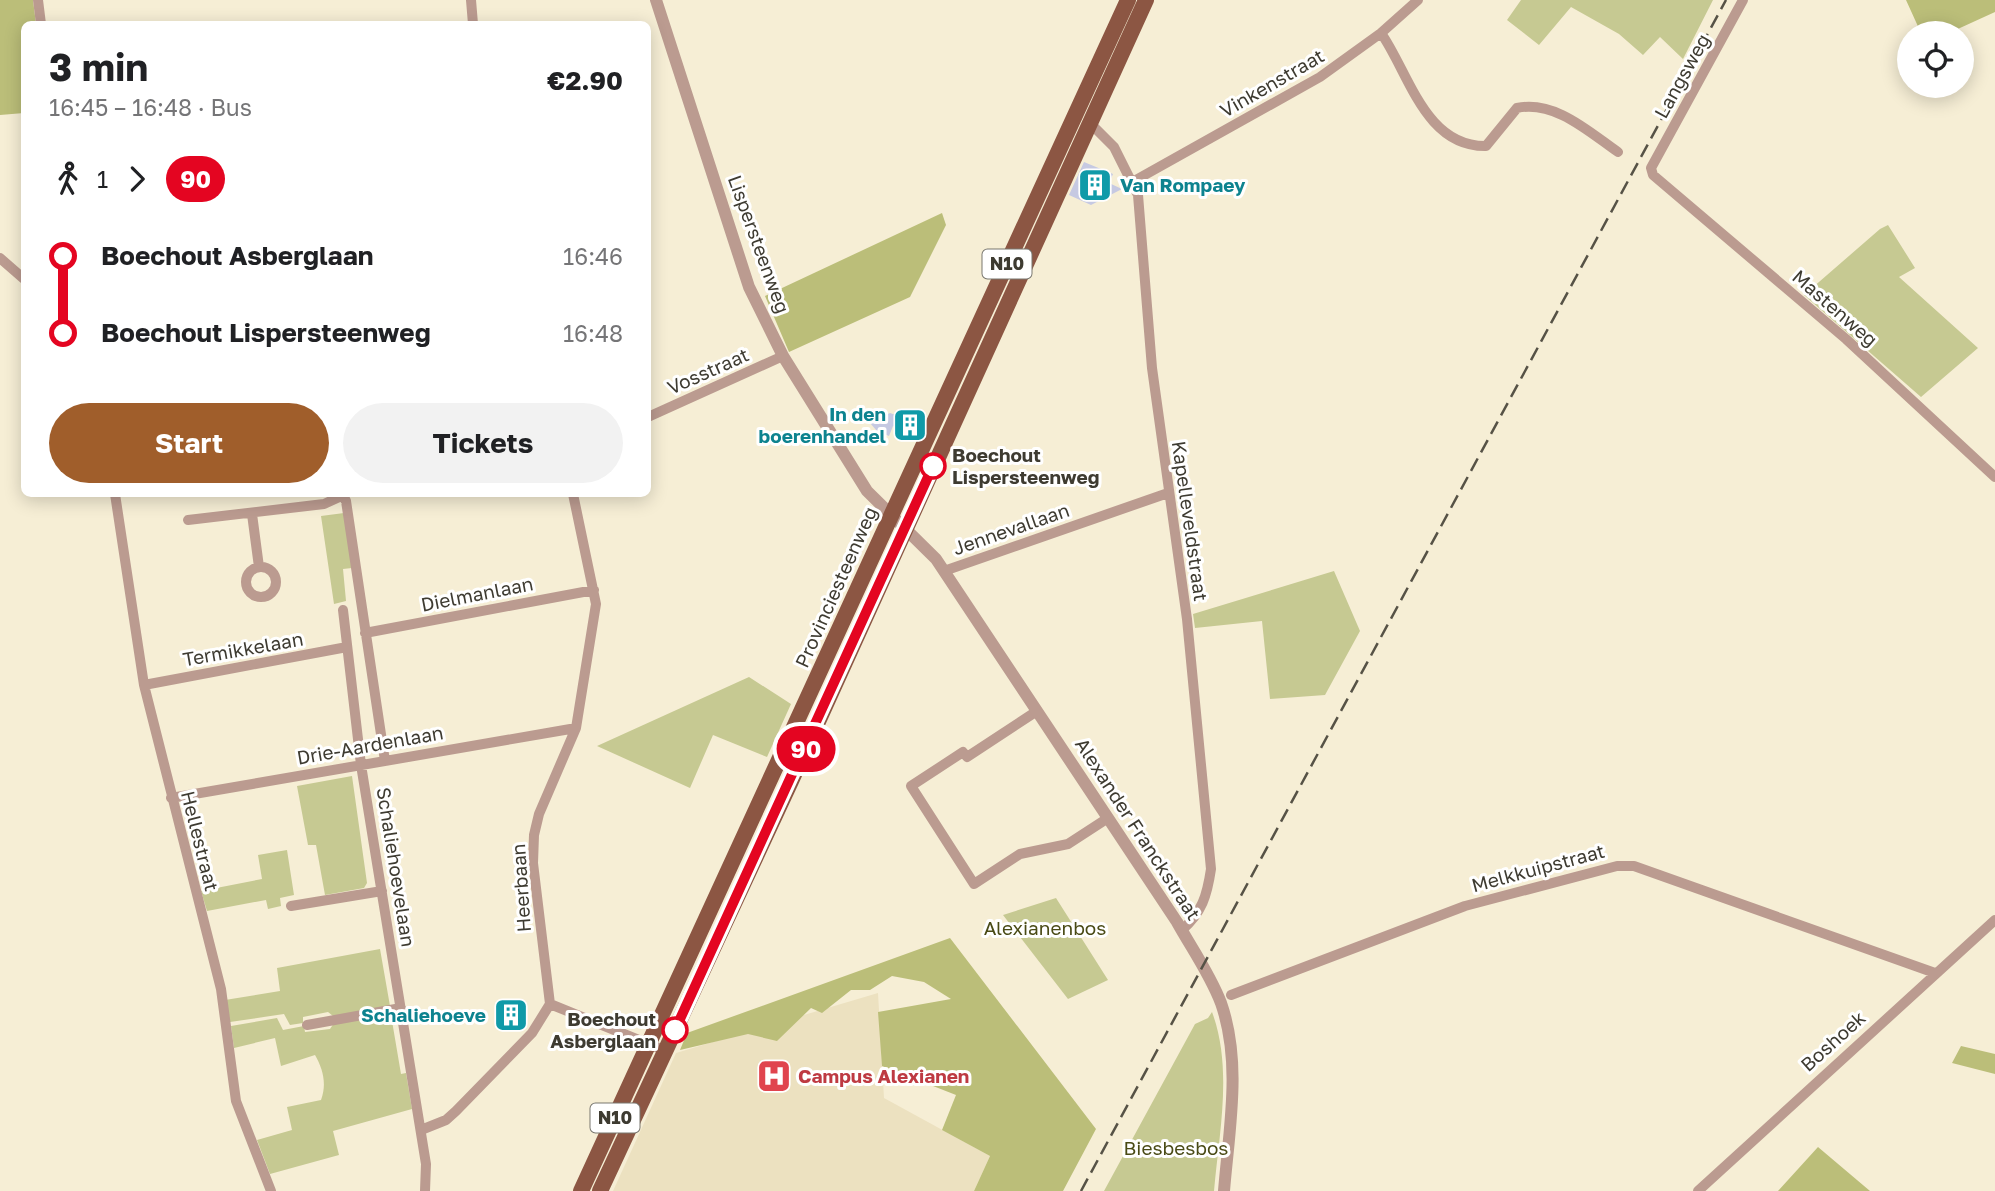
<!DOCTYPE html>
<meta charset="utf-8">
<style>
body{margin:0;font-family:"Golos Text",sans-serif;background:#f2f2f2;color:#202124;height:100vh;display:flex;flex-direction:column;font-size:26px;white-space:nowrap}
*{box-sizing:border-box;margin:0}
p{font-size:23px;color:#757577}
.icon{flex:none;width:38px;height:38px;fill:none;stroke:currentColor;stroke-width:2;stroke-linecap:round;stroke-linejoin:round}
.map{position:relative;flex:1;overflow:hidden}
.sheet{position:absolute;left:21px;top:21px;width:630px;height:476px;display:flex;flex-direction:column;background:#fff;border-radius:10px;box-shadow:0 4px 18px #0003}
.sheet>*{flex:none}
.badge{padding:0 14px;border-radius:23px;font-size:24px;line-height:46px}
.tools{position:absolute;left:1897px;top:21px;display:grid;gap:14px}
.tools a{display:grid;place-items:center;width:77px;height:77px;border-radius:50%;background:#fff;box-shadow:0 4px 18px #0003;font-size:35px}
.map>.badge{position:absolute;translate:-50% -50%;box-shadow:0 0 0 4px #fff}
.legs{display:flex;align-items:center;gap:10px;height:77px;padding:0 28px;font-size:23px}
.legs p{margin-inline-start:auto}
.overview{display:flex;align-items:center;justify-content:space-between;height:119px;padding:0 28px}
h1{font-size:38px;font-weight:700;line-height:52px}
.button{display:flex;gap:14px;margin-top:auto;padding:14px 28px}
.button a{flex:1;height:80px;border-radius:42px;background:#a05e2b;color:#fff;font-size:28px;font-weight:700;line-height:80px;text-align:center}
.button a+a{background:#f2f2f2;color:#202124}
ul{padding:0 28px;list-style:none}
li{display:flex;align-items:center;gap:24px;height:77px;font-size:26px}
li i{display:grid;place-items:center;width:10px;height:100%;margin:0 9px;background:currentColor}
li i::after{content:'';width:18px;height:18px;margin:-9px;border:5px solid;border-radius:50%;background:#fff}
li p{margin-inline-start:auto}
li:first-child i{background:linear-gradient(#0000 50%,currentColor 0)}
li:last-child i{background:linear-gradient(currentColor 50%,#0000 0)}
.map>svg:first-child{display:block}
</style>
<div class="map">
<svg width="1995" height="1191" viewBox="0 0 1995 1191">
<rect width="100%" height="100%" fill="#f6eed5"/>
<path fill="#ece1c0" d="M878,993L884,1098L990,1156L974,1191H613L676,1053Z"/>
<path fill="#c6c992" d="M1521,0H1713L1683,59L1660,37L1643,55L1619,34L1571,7L1539,45L1507,20Z
M1888,225L1915,268L1899,277L1978,348L1921,397L1804,295L1880,229Z
M344,513L352,568L343,569L346,601L334,604L321,516Z
M1334,571L1360,631L1325,695L1270,699L1262,621L1195,628L1193,614Z
M749,677L791,704L767,757L713,735L690,788L597,746Z
M352,776L367,883L364,888L325,895L316,845H308L297,786Z
M287,850L294,895L280,898L281,906L268,909L266,900L207,911L201,891L262,879L258,855Z
M1056,898L1108,980L1068,999L1003,915Z
M380,949L390,1006L333,1016L328,1012L303,1017V1023L290,1025L284,1014L230,1022L225,1000L280,991L277,968Z
M1212,1012C1233,1068 1219,1133 1214,1191H1104L1195,1024L1208,1018Z
M391,1015L401,1074L406,1073L412,1109L333,1131L339,1155L270,1174L257,1140L292,1130L287,1107L321,1100C327,1084 323,1069 315,1055L281,1066L275,1038L234,1048L231,1026L277,1018L283,1030L304,1026L305,1032L330,1029L334,1023Z"/>
<path fill="#bbbe79" d="M0,0H33L36,24H24V113L0,115Z
M1906,0H1995V12L1949,33H1921Z
M942,213L946,225L910,297L789,352L765,296Z
M950,938L1096,1129L1063,1191H974L990,1156L942,1130L956,1095L882,1066L878,1012L951,999L924,982L892,976L870,990H851L822,1013L811,1008L777,1041L748,1034L680,1050L687,1033Z
M1961,1046L1995,1054V1074L1952,1063Z
M1818,1147L1870,1191H1778Z"/>
<path fill="#c6c9e2" d="M1084,162L1113,174L1109,183L1122,189L1091,205L1069,195Z
M907,412L924,419L916,436L893,426L889,436L877,431L870,423L890,413L905,418Z
M525,1007L527,1020L497,1026L495,1011Z"/>
<g fill="none" stroke-linecap="round" stroke-linejoin="round">
<path stroke="#bb9b90" stroke-width="10" d="M38,0L41,24
M471,0L473,24
M1743,0L1651,168L1653,175L1846,339L1995,477
M1381,33C1409,73 1425,147 1486,146L1517,108C1555,100 1589,132 1618,152
M1088,126L1094,127L1114,147L1138,195L1152,368L1187,619L1211,869C1207,896 1202,912 1182,930
M1134,181L1320,77L1381,33L1418,0
M0,258L24,279
M648,417L783,356
M115,494L144,685L221,989L236,1101L271,1191
M341,494L346,501L385,761
M252,514L259,567
M188,520L324,504L346,494
M246 582a15 15 0 1 1 30 0a15 15 0 1 1-30 0Z
M944,571L1168,493
M343,610L361,765L426,1164L425,1191
M365,633L594,590
M144,685L347,647
M1037,711L967,757L963,752L911,786L974,884L1020,854L1068,844L1108,818
M171,798L576,728
M291,906L382,891
M1231,995L1465,906L1617,866H1634L1935,973
M550,1004L666,1051
M307,1025L401,1008
M421,1130L446,1120L456,1111L532,1033L550,1004L533,863L534,835L539,814L576,728L596,604L573,494
M1698,1191L1995,920"/>
<path stroke="#bb9b90" stroke-width="12" d="M656,0L749,287L783,356L867,491L936,559L1177,922C1192,949 1210,974 1221,1003C1242,1063 1229,1129 1224,1191"/>
<path stroke="#8c5643" stroke-width="16" d="M581,1191L1128,0
M600,1191L791,781L1146,0"/>
<path stroke="#565246" stroke-width="2.5" stroke-dasharray="14 7" stroke-linecap="butt" d="M1081,1191L1726,0"/>
</g>
<g fill="none" stroke-linecap="round" stroke-linejoin="round">
<g stroke="#fff" stroke-width="16">
<path id="line-1" d="M675,1030L933,466"/>
</g>
<use href="#line-1" stroke="#e40521" stroke-width="10"/>
</g>
<defs>
<g id="building-square" transform="scale(1.75)"><rect x="-9" y="-9" width="18" height="18" rx="4" fill="#0f9aa8" stroke="#fff"/><path d="M-4-6H4V6H1V3H-1V6H-4ZM-2.5-4.3h1.7v1.8h-1.7ZM.8-4.3h1.7v1.8H.8ZM-2.5-1h1.7V.8h-1.7ZM.8-1h1.7V.8H.8Z" fill="#fff"/></g>
<g id="hospital-square" transform="scale(1.75)"><rect x="-9" y="-9" width="18" height="18" rx="4" fill="#e0444e" stroke="#fff"/><path d="M-5-5h3v3.5h4V-5h3V5h-3V1.5h-4V5h-3Z" fill="#fff"/></g>
</defs>
<g fill-rule="evenodd">
<use href="#building-square" x="1095" y="185"/>
<use href="#building-square" x="910" y="425"/>
<use href="#building-square" x="511" y="1015"/>
<use href="#hospital-square" x="774" y="1076"/>
</g>
<g fill="#fff" stroke="#e40521" stroke-width="3.5">
<circle cx="933" cy="466" r="12"/>
<circle cx="675" cy="1030" r="12"/>
</g>
<g text-anchor="middle" stroke-width="6" stroke-linejoin="round" paint-order="stroke">
<g fill="#fff" stroke="#78766f" stroke-width="2">
<rect x="982.5" y="249.5" width="49" height="29" rx="5"/>
<rect x="590.5" y="1103.5" width="49" height="29" rx="5"/>
</g>
<g font-size="18" font-weight="bold" fill="#3e3b31">
<text x="1007" y="270">N10</text>
<text x="615" y="1124">N10</text>
</g>
<g font-size="19" fill="#3e3b31" stroke="#fff">
<text transform="translate(1682 76) rotate(-61)" y="7">Langsweg</text>
<text transform="translate(1272 83) rotate(-30)" y="7">Vinkenstraat</text>
<text transform="translate(759 244) rotate(70)" y="7">Lispersteenweg</text>
<text transform="translate(1835 308) rotate(41)" y="7">Mastenweg</text>
<text transform="translate(708 371) rotate(-24)" y="7">Vosstraat</text>
<text transform="translate(1190 521) rotate(82)" y="7">Kapelleveldstraat</text>
<text transform="translate(1011 529) rotate(-19)" y="7">Jennevallaan</text>
<text transform="translate(836 587) rotate(-66)" y="7">Provinciesteenweg</text>
<text transform="translate(477 594) rotate(-11)" y="7">Dielmanlaan</text>
<text transform="translate(243 649) rotate(-10)" y="7">Termikkelaan</text>
<text transform="translate(370 745) rotate(-10)" y="7">Drie-Aardenlaan</text>
<text transform="translate(1138 829) rotate(57)" y="7">Alexander Franckstraat</text>
<text transform="translate(200 841) rotate(76)" y="7">Hellestraat</text>
<text transform="translate(396 867) rotate(81)" y="7">Schaliehoevelaan</text>
<text transform="translate(1538 868) rotate(-15)" y="7">Melkkuipstraat</text>
<text transform="translate(521 888) rotate(-94)" y="7">Heerbaan</text>
<text transform="translate(1833 1041) rotate(-42)" y="7">Boshoek</text>
</g>
<g font-size="19" font-weight="bold" fill="#0d838f" stroke="#fff" text-anchor="end">
<text x="1120" y="192" text-anchor="start">Van Rompaey</text>
<text x="886" y="421">In den<tspan x="886" dy="22">boerenhandel</tspan></text>
<text x="486" y="1022">Schaliehoeve</text>
</g>
<g font-size="19" font-weight="bold" fill="#3e3b31" stroke="#fff" text-anchor="start">
<text x="952" y="462">Boechout<tspan x="952" dy="22">Lispersteenweg</tspan></text>
<text x="656" y="1026" text-anchor="end">Boechout<tspan x="656" dy="22">Asberglaan</tspan></text>
</g>
<g font-size="19" fill="#494a15" stroke="#fff">
<text x="1045" y="935">Alexianenbos</text>
<text x="1176" y="1155">Biesbesbos</text>
</g>
<g font-size="19" font-weight="bold" fill="#be3a42" stroke="#fff" text-anchor="start">
<text x="798" y="1083">Campus Alexianen</text>
</g>
</g>
</svg>
<div class="tools">
<a><svg class="icon" aria-label="locate" viewBox="0 0 24 24"><circle cx="12" cy="12" r="6"/><path d="M12 2v4M12 18v4M2 12h4M18 12h4"/></svg></a>
</div>
<b class="badge" style="left:806px;top:749px;background:#e40521;color:#fff">90</b>
<section class="sheet">
<div class="overview"><div><h1>3 min</h1><p>16:45 – 16:48 · Bus</p></div><b>€2.90</b></div>
<div class="legs"><svg class="icon" aria-label="walk" viewBox="0 0 24 24"><circle cx="13" cy="4" r="2"/><path d="M13 8l-2 6 4 7M11 14l-3 7M7 12l3-4h3l4 4"/></svg>1<svg class="icon" aria-label="forward" viewBox="0 0 24 24"><path d="M9 5l7 7-7 7"/></svg><b class="badge" style="background:#e40521;color:#fff">90</b></div>
<ul>
<li><i style="color:#e40521"></i><b>Boechout Asberglaan</b><p>16:46</p></li>
<li><i style="color:#e40521"></i><b>Boechout Lispersteenweg</b><p>16:48</p></li>
</ul>
<div class="button"><a>Start</a><a>Tickets</a></div>
</section>
</div>
